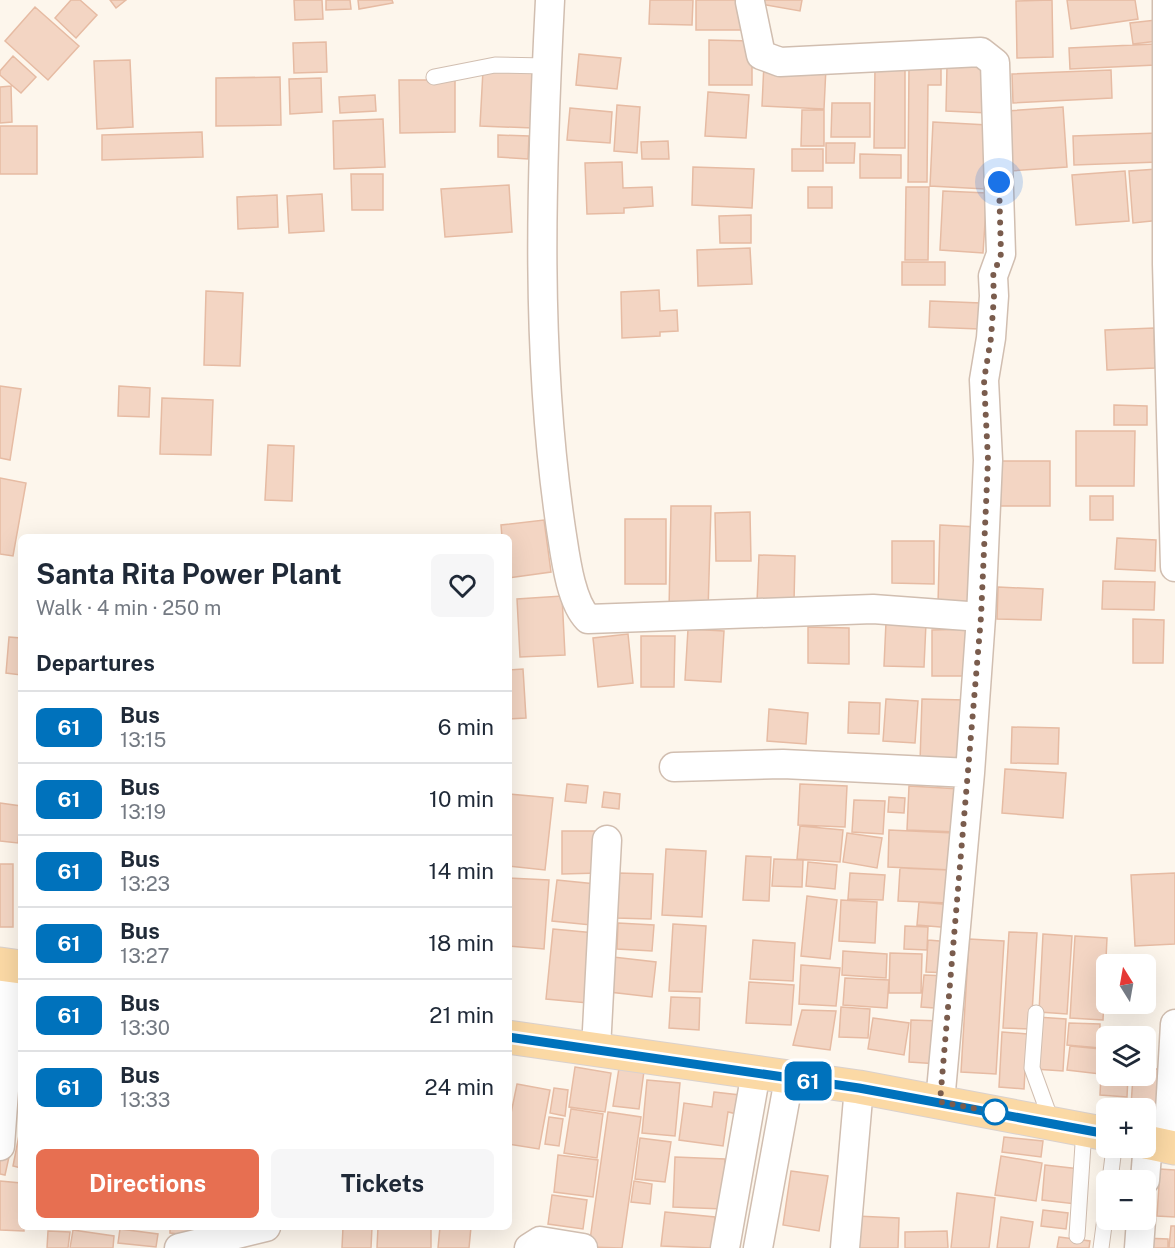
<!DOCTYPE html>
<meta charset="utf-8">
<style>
body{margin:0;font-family:"Public Sans",sans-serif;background:#f6f6f7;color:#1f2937;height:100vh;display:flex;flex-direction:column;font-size:22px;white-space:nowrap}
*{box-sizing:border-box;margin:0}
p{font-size:20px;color:#747a83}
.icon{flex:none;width:33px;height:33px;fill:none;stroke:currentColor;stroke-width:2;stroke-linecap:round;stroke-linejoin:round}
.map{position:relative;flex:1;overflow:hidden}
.sheet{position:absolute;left:18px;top:534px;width:494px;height:696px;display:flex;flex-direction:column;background:#fff;border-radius:9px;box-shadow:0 6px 24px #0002}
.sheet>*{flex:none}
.badge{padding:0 12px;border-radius:9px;font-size:21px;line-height:39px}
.needle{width:39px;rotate:349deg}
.fabs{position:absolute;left:1096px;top:954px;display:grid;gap:12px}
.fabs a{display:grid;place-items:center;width:60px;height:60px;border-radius:9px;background:#fff;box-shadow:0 6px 24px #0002;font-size:30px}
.you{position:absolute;width:30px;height:30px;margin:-15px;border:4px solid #fff;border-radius:50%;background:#1a73e8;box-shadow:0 0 0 9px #1a73e833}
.map>.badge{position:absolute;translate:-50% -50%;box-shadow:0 0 0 3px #fff}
h2{padding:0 18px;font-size:22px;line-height:54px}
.round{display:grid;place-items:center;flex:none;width:63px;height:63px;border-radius:9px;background:#f6f6f7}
.overview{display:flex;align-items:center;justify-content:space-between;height:102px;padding:0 18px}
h1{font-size:28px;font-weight:700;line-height:45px}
.button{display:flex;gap:12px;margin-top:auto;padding:12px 18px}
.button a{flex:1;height:69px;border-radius:9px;background:#e76f51;color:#fff;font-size:24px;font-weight:700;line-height:69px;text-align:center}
.button a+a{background:#f6f6f7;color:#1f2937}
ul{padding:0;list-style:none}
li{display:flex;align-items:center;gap:18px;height:72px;padding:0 18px;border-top:2px solid #e0e1e3}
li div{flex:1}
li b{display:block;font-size:22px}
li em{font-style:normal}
li .badge{min-width:66px;font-weight:700;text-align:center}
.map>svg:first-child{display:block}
</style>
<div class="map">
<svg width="1175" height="1248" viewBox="0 0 1175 1248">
<rect width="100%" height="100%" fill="#fdf6ec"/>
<path fill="#f3d5c3" stroke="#e6bba3" stroke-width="1.5" d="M71,0H80L97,15L76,38L55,18Z
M110,0H126L116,8Z
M294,0H322L323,19L295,20Z
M326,0H350L351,9L326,10Z
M358,0H392L393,3L359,9Z
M650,0H693L692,25L649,24Z
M696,0H745V30H696Z
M760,0H802L800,11L760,4Z
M1052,0L1053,57L1017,58L1016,1Z
M1067,0H1135L1138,19L1071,29Z
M35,7L79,46L48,80L5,41Z
M1156,20L1158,41L1133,44L1130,23Z
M709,40L752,41V85H709Z
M326,42L327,72L294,73L293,43Z
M1155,44L1156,65L1070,69L1069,48Z
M579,54L621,58L617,89L576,85Z
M13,56L36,77L21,93L0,75V71Z
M130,60L133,127L97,129L94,61Z
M941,60V85H928L927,182H908L909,65Z
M764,63L826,67L824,109L762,106Z
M875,66H905V148H874Z
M947,66L990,67L988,113L946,111Z
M483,70L535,73L533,128L480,126Z
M1111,70L1112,98L1013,103L1012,74Z
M280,77L281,125L216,126V78Z
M321,78L322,112L290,114L289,79Z
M399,80H455V132L400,133Z
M11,86L12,122L0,123V87Z
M708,92L749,95L746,138L705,136Z
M375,95L376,111L340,113L339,97Z
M832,103H870V137H831Z
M617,105L640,107L637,153L614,151Z
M1063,107L1067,167L1010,171L1007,111Z
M570,108L612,112L610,143L567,140Z
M802,110H824V146H801Z
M383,119L385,167L334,169L333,121Z
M933,122L988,125L985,189L930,186Z
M0,126H37V174H0Z
M202,132L203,157L102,160V135Z
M1158,133L1159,162L1074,165L1073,136Z
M498,135L529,136L528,159L498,157Z
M668,141L669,159H642L641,142Z
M826,143H855L854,163H826Z
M792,149H823V171H792Z
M860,154L901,155V178H860Z
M622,162L623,188L652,187L653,206L624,208V213L587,214L585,163Z
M693,167L754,169L752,208L692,205Z
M1157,169L1161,220L1133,223L1129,171Z
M1125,171L1129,221L1076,225L1072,175Z
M351,174H383V210H352Z
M509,185L512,232L445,237L441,189Z
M808,187H832V208H808Z
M906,187H929L928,260H905Z
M943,191L987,193L983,253L940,250Z
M322,194L324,231L289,233L287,196Z
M277,195L278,227L238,229L237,197Z
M751,215V243H720L719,216Z
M750,248L752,284L698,286L697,250Z
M902,262H945V285H902Z
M659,290L660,311L677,310L678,331L660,332V336L622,338L621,292Z
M206,291L243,293L240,366L204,365Z
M930,301L981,303L979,329L929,327Z
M1154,328L1155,368L1107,370L1105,330Z
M0,386L21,389L10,460L0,458Z
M119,386L150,388L149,417L118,416Z
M162,398L213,400L211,455L160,454Z
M1114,405L1147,406V425H1114Z
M1076,431H1135L1134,486H1076Z
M268,445L294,446L292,501L265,500Z
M1000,461H1050V506H1000Z
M0,478L26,483L13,556L0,554Z
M1090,496H1113V520H1090Z
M671,506H711L708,612L669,611Z
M750,512L751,561H716L715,513Z
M625,519H666V584H625Z
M544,520L551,572L508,578V537H502L501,525Z
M940,525L978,527L976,605L938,604Z
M1117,538L1156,540L1155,571L1115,569Z
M892,541H934V584L892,583Z
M759,555L795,556L794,603L757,602Z
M1103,581L1155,582L1154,610L1102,609Z
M998,587L1043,589L1041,620L997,619Z
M562,596L565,655L520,657L517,599Z
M1133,619L1164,620L1163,663H1133Z
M886,622L926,623L924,667L884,666Z
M808,627L849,628V664L808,663Z
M688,629L724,631L721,682L685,680Z
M969,629V676H932V630Z
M628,634L633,683L598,687L593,638Z
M641,636H675L674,687H641Z
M9,637L21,638V675L6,673Z
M523,669L526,718L508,719V670Z
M886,699L918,701L915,743L883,741Z
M922,699L966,700L964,764L920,762Z
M849,702L880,703L879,734L848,733Z
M769,709L808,713L806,744L767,741Z
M1012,727L1059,728L1058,764L1011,763Z
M1005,769L1066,773L1063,818L1002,813Z
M567,784L588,786L586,803L565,801Z
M800,784L847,786L845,827L798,825Z
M909,786L960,789L958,832L907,830Z
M604,792L620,794L619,809L602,807Z
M509,794L553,798L545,870L508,866Z
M889,797L905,798L904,813L888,812Z
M854,800L885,801L883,834L852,832Z
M0,803L21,806L18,843L0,841Z
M800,826L843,830L840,862L797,859Z
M889,830L954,833L952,870L888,867Z
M562,831H599V873L562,874Z
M847,833L882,838L877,868L843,862Z
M666,849L706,851L702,917L662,915Z
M746,856L771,857L769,901L743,900Z
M774,859L803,860L802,887L772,886Z
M808,862L837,865L835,889L806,886Z
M0,864H13V927H0Z
M900,868L949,870L948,903L898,901Z
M618,873L653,874L651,919L616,918Z
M850,873L885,875L883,900L848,899Z
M1175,873V944L1135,946L1131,875Z
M508,878L549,880L544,949L508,946Z
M557,880L596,884L591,925L552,921Z
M807,896L837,900L830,959L801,956Z
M841,900L877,902L875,943L839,941Z
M919,902L954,905L952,928L917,925Z
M618,923L654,925L652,951L617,949Z
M673,924L706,926L702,992L669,991Z
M905,926L928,927L927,950L904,949Z
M553,929L595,933L588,1003L546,999Z
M1009,932L1037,933L1031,1029L1003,1028Z
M1043,934L1072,936L1067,1014L1039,1012Z
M1075,936L1107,938L1103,1020L1070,1018Z
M969,939L1004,941L996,1074L961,1072Z
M753,940L795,943L793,981L750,979Z
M928,940L951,942L950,973L926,972Z
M843,951L887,954L886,978L842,975Z
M890,953L922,954L921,993H889Z
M613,957L656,962L652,997L609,992Z
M1112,960L1152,964L1148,1005L1138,1004H1146V964H1112Z
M801,965L840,968L836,1006L799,1004Z
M924,975L949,976L948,1009L921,1007Z
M845,978L889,980L887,1008L843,1005Z
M749,982L794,985L791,1025L746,1023Z
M671,997L700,998L699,1030L669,1028Z
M841,1007L870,1009L868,1038L839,1037Z
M802,1010L836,1011L830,1050L793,1045Z
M1037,1017L1066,1019L1063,1071L1034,1069Z
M873,1018L909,1023L904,1055L868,1049Z
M911,1020L942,1021L939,1064L909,1062Z
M1069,1023L1100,1024V1048L1067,1045Z
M1002,1032L1027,1034L1024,1089L999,1087Z
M1070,1046L1101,1049L1100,1074L1067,1070Z
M1102,1054H1107V1076H1128L1127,1097L1100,1095Z
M575,1067L611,1073L605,1112L569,1107Z
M619,1068L644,1071L639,1109L613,1106Z
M1146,1069H1161L1159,1108L1131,1106L1133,1076H1146Z
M647,1080L680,1083L675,1136L642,1133Z
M517,1084L550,1090L539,1149L508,1144V1128Z
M554,1088L568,1090L565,1116L550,1113Z
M714,1092L740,1095L737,1114L728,1112L723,1146L679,1140L684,1103L712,1107Z
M571,1109L603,1114L597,1158L564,1153Z
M608,1112L641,1117L622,1248L589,1247Z
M549,1117L563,1119L559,1146L545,1144Z
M20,1130H21V1168L13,1166Z
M1004,1137L1043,1141L1041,1157L1002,1152Z
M640,1138L671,1142L665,1182L635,1179Z
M558,1155L598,1160L593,1197L554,1192Z
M0,1156L9,1157L5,1175L0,1174Z
M1001,1156L1042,1163L1036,1201L995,1195Z
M675,1157L725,1159L723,1209L673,1207Z
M1045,1165L1080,1169L1076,1204L1042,1200Z
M1160,1169L1175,1170V1217L1157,1216Z
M791,1171L828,1176L819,1231L783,1225Z
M0,1181L21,1183V1227H24V1231L0,1230Z
M634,1181L652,1184L650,1204L631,1202Z
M957,1193L995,1198L989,1248H951Z
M552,1195L587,1200L583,1229L548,1224Z
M1043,1210L1068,1213L1066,1229L1041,1226Z
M665,1212L715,1217L712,1248L661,1246Z
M856,1216L899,1218L898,1248H854Z
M1001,1217L1033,1222L1029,1248H997Z
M1171,1226H1175V1248H1169Z
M170,1227H205L204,1237L170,1233Z
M343,1227H372L371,1248H342Z
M378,1227H431V1248H377Z
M440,1227H471L469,1248H438Z
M120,1229L158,1234L156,1247L118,1243Z
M73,1230L114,1236L113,1248H70Z
M48,1231L70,1232L68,1248H47Z
M947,1231L948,1248H905V1232Z
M1059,1237L1090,1241L1089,1248H1057Z
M1143,1238L1168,1239V1248H1142Z"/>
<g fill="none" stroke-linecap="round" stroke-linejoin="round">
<g stroke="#d1beb0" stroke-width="17">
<path id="lane" d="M434,77L495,65L547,66
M1036,1013L1032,1068L1052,1123
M1110,1180L1114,1148
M1077,1236L1084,1129
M1101,1248L1107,1203"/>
</g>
<g stroke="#d1beb0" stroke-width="31">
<path id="street" d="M550,0C541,176 535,354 561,529C565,554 570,601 588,619L873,609L981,617L970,773L783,764L674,767
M1167,0V264L1175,567
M750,2L761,55L780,62L981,52L995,63L1001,254L993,276L994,296L991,338L984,380L988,460L981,617
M596,1049L607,840
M940,1102L970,773
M0,1146L13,966
M1168,1146L1175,1024
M1145,1180L1148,1142
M179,1248L266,1227
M529,1248L540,1241L583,1248
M725,1248L756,1072
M758,1248L789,1079
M845,1248L859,1087
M1139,1248L1141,1220"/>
</g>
<g stroke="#dad1cd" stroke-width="35">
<path id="primary" d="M0,964L21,967
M508,1037L859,1087L1107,1134
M1146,1142L1175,1148"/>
</g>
<use href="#lane" stroke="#fff" stroke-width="15"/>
<use href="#street" stroke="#fff" stroke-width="28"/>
<use href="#primary" stroke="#fbd9a5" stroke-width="33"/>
</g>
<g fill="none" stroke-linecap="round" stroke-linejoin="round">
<g stroke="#fff" stroke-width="14">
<path id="line" d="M508,1037L859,1088L1107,1134"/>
</g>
<use href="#line" stroke="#0072bc" stroke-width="9"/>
<path stroke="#7a5c4d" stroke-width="6" stroke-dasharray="0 10.8" d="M995,1112L940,1102L981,617L988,460L984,380L991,338L994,296L993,276L1001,254L999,182"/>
</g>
<circle fill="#fff" stroke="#0072bc" stroke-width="3" cx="995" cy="1112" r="12"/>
</svg>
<div class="fabs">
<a><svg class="needle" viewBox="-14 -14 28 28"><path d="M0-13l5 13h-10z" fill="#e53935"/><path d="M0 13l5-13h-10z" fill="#747a83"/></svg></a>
<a><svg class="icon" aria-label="layers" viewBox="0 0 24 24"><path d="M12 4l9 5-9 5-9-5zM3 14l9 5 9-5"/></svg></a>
<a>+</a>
<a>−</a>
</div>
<div class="you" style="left:999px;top:182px"></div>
<b class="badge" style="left:808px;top:1081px;background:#0072bc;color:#fff">61</b>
<section class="sheet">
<div class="overview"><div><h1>Santa Rita Power Plant</h1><p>Walk · 4 min · 250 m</p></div><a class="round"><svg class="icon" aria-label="heart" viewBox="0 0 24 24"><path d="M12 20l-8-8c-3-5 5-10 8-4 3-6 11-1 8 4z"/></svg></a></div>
<h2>Departures</h2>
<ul>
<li><span class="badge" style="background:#0072bc;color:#fff">61</span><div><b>Bus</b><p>13:15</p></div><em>6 min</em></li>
<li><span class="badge" style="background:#0072bc;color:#fff">61</span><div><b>Bus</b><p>13:19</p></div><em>10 min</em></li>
<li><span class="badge" style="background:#0072bc;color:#fff">61</span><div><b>Bus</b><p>13:23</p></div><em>14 min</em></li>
<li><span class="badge" style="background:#0072bc;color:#fff">61</span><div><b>Bus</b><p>13:27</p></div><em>18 min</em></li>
<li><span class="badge" style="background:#0072bc;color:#fff">61</span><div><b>Bus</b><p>13:30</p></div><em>21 min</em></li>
<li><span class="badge" style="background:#0072bc;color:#fff">61</span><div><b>Bus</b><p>13:33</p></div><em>24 min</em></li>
</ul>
<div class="button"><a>Directions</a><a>Tickets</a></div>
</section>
</div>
